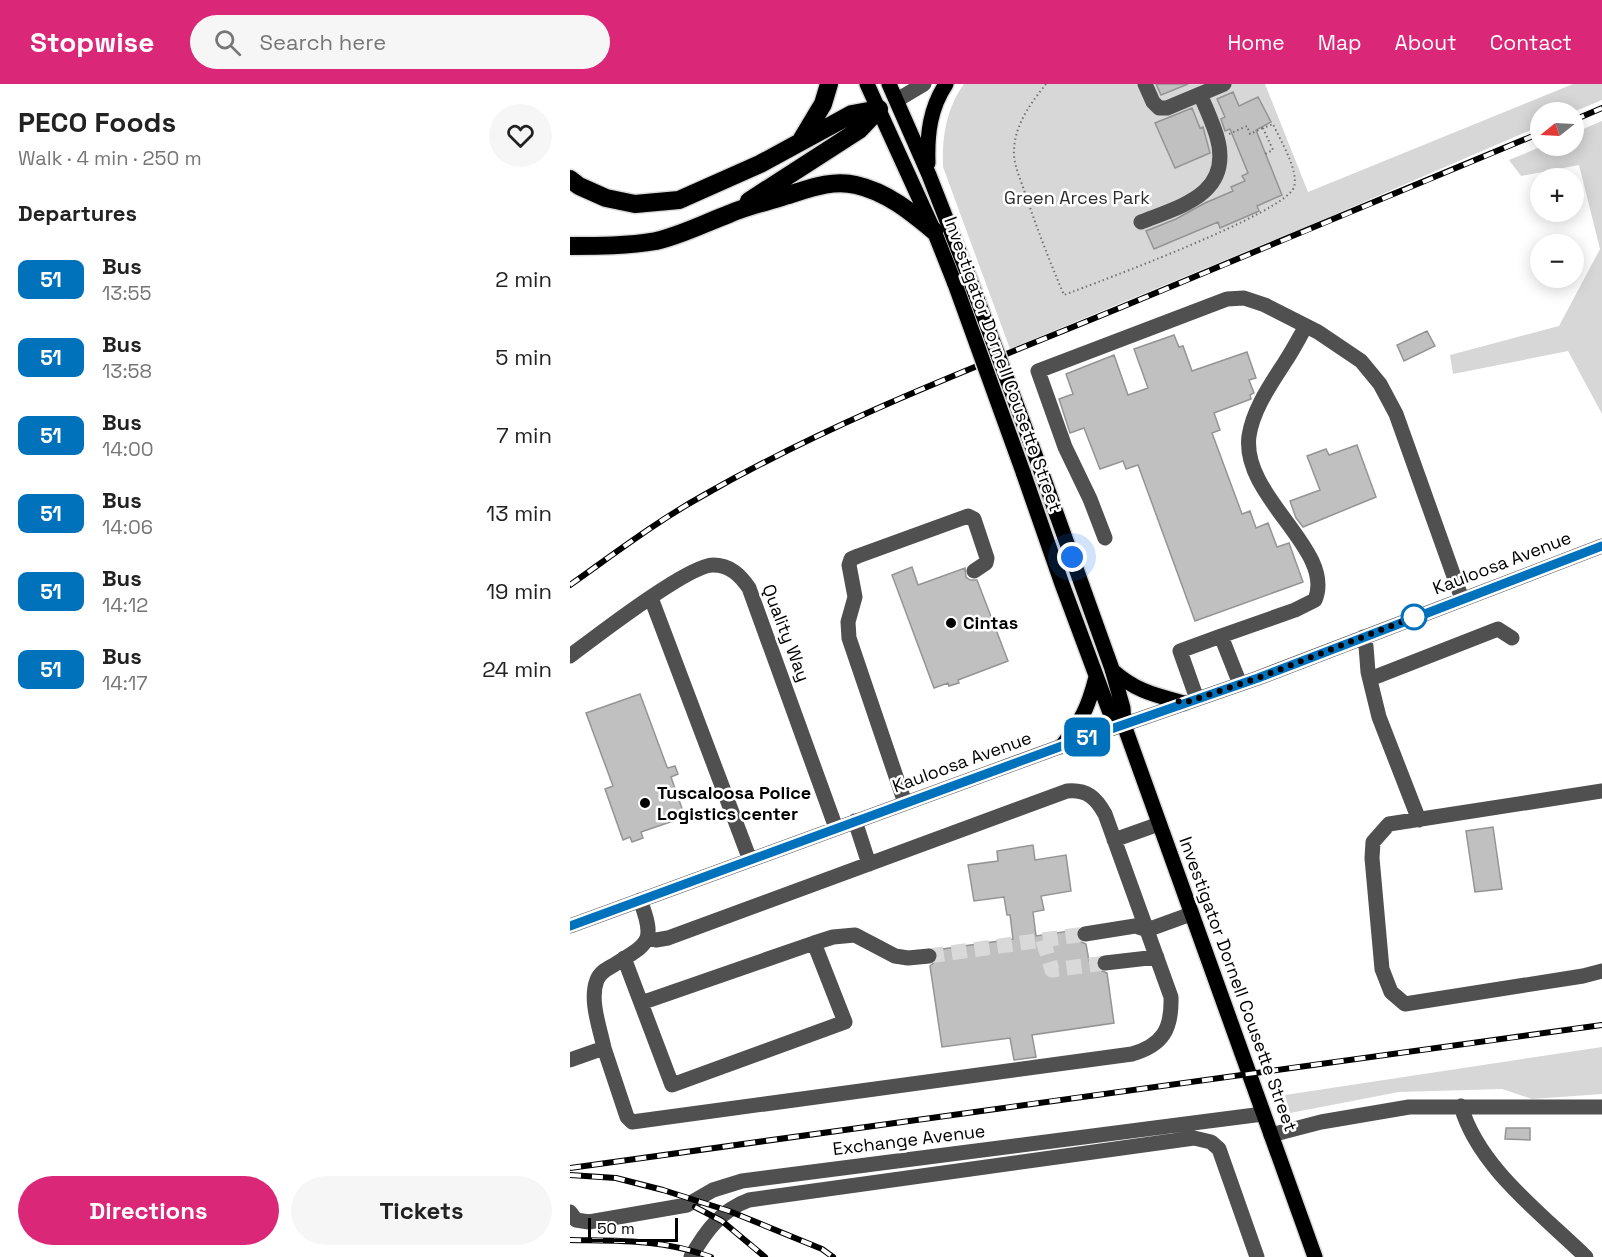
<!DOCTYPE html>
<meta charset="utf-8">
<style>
body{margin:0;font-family:"Space Grotesk",sans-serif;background:#f6f6f6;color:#222;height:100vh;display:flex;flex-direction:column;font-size:22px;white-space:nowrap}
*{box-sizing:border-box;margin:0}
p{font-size:20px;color:#767676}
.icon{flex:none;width:33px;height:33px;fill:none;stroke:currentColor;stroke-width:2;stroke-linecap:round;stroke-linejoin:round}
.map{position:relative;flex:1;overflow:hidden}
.sheet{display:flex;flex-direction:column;background:#fff;width:570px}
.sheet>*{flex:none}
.badge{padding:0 12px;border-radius:9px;font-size:21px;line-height:39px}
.needle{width:39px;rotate:252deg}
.fabs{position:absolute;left:960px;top:18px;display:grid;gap:12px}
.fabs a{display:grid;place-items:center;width:54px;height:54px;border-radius:50%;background:#fff;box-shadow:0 3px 15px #0003;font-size:30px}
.scale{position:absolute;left:18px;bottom:15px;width:90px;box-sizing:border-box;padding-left:6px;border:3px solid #000;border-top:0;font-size:16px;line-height:21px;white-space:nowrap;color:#000;-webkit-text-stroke:4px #fff;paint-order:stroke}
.you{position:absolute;width:30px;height:30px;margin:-15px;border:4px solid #fff;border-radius:50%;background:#1a73e8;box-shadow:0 0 0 9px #1a73e833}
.map>.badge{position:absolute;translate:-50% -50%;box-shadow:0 0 0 3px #fff}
h2{padding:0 18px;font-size:22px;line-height:54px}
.round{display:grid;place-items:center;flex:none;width:63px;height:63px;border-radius:32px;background:#f6f6f6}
.head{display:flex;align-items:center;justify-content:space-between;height:102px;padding:0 18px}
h1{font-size:28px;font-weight:700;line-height:45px}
.action{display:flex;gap:12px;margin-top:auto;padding:12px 18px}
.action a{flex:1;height:69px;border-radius:36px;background:#db2777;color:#fff;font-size:24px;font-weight:700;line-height:69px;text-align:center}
.action a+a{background:#f6f6f6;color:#222}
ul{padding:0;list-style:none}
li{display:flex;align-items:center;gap:18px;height:78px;padding:0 18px}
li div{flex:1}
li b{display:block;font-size:22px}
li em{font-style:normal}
li .badge{min-width:66px;font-weight:700;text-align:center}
header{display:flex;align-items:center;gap:36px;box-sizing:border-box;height:84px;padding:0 30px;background:#db2777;color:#fff}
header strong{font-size:28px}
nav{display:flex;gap:33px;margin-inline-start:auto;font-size:21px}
.search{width:420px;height:54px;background:#f6f6f6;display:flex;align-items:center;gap:15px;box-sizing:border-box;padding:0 21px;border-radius:33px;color:#767676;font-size:22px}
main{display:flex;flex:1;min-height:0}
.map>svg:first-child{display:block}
</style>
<header>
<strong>Stopwise</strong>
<div class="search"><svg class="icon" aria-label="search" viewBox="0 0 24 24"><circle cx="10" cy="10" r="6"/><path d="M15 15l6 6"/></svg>Search here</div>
<nav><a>Home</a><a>Map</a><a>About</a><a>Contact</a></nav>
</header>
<main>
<section class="sheet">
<div class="head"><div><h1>PECO Foods</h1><p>Walk · 4 min · 250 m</p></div><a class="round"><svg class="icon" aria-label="heart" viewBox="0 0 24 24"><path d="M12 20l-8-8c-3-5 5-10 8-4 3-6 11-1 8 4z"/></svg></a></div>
<h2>Departures</h2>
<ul>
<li><span class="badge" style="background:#0072bc;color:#fff">51</span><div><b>Bus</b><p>13:55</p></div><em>2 min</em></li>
<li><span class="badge" style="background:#0072bc;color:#fff">51</span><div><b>Bus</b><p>13:58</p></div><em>5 min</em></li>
<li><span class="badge" style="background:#0072bc;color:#fff">51</span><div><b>Bus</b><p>14:00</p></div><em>7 min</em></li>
<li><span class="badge" style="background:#0072bc;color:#fff">51</span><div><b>Bus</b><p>14:06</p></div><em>13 min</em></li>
<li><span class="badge" style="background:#0072bc;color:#fff">51</span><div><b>Bus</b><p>14:12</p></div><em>19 min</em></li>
<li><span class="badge" style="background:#0072bc;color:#fff">51</span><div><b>Bus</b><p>14:17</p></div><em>24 min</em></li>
</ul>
<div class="action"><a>Directions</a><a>Tickets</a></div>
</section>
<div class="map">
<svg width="1032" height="1173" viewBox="0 0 1032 1173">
<rect width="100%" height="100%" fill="#fff"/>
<path fill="#d7d7d7" d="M394,0H695L738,108L1003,0H1032V16L1003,28H970V42L750,137L440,265L373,83C372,53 376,25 394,0Z
M1032,37V330L998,267L883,290L880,271L989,242L1030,165L1009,81L951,92L939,76L973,62H1004V49Z
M1032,963V1010L962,1015L932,1005L829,1008L720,1029L715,1011Z"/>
<path fill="#c0c0c0" stroke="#949494" stroke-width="1.5" d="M586,0H618L591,11Z
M663,8L669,22L688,13L701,38L686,46L712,111L687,122L689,127L650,144L648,138L584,165L576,147L606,135L635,119L663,107L661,103L675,97L672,92L678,89L660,45L655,47L651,35L655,33L647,15Z
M622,24L630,44L633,43L640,69L605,84L585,39Z
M857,247L865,262L834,277L827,261Z
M604,251L609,263L613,262L622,287L677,268L686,294L679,296L684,309L680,311L681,315L644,329L650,346L642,349L672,430L680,427L686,444L698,439L707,463L719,459L733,498L625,537L568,381L556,385L553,377L530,385L514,344L500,349L489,315L503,310L496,290L544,271L558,311L578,304L564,265Z
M787,361L806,413L733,443L726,434L720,417L750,406L737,372L756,365L759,371Z
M342,483L348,501L395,484L396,493L400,496H407L438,577L388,596L389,599L379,602L378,599L364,604L322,491Z
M70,610L97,683L98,684L105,682L108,690L101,693L115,733L71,748L73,754L62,758L60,753L53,756L35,705L43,702L16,629Z
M923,743L932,805L905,808L896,747Z
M463,761L465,776L496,771L501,807L471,812L474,826L463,828L466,852L506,846L507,856L516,860L519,877L526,876L528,885L537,889L544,939L462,951L466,973L444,976L440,954L372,963L360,882L368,875L366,866L443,855L440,831H437L434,813L404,817L398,781L428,777L427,767Z
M936,1044H960V1056L935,1055Z"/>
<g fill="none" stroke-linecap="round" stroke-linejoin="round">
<path stroke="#d9d9d9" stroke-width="15" stroke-dasharray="15 8" stroke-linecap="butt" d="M473,856L482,886L535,879
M359,872L515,850"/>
<g stroke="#dbdbdb" stroke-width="18">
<path id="major" d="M297,0L364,147L385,200
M319,0L359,91L399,193
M358,79C357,50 360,24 376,0
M470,384L542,585L553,624L554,641L745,1173
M453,388L492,500L540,629L554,641
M542,586C565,607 585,611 614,619
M492,662C512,636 518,624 526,593"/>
</g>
<g stroke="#dbdbdb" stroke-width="21">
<path id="highway" d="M232,55L253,20L259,0
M0,95L9,102L36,114L65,120L109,116L190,80L282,30L309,25
M179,117L289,46L309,25
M0,162C28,162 58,162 86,157C112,151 135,139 159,130C177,122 197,118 215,112C238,105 262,95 286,101C317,108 341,128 364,147"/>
</g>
<path stroke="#727272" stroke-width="2" stroke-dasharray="1.5 3" stroke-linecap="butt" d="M476,0C461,19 445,40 444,66C443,79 450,94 454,106C466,142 479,176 494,211C528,198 716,129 724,103C729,86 710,56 703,40L693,44L703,66L695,70
M659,50L677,42L680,50L693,44"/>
<path stroke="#505050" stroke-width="15" d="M575,0L583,18L589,24H597L654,0
M327,16L354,0
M571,138C611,122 663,110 647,53C643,39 636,24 630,10
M535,454L520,415L495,363L468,287L657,215L674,214L695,221L748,248L791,277L810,300L826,330L892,515
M81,514L180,776
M651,552L725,526L745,516C766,466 671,413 679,352C683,325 701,300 715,278C723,266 729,254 736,242
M793,553L796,562L798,588L809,633L849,736
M0,572C24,554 118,481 143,481C160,481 170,491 179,504L266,744
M800,595L928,545L942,554
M627,615L610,567L651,552L670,600
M1032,707L819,740L803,758L802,774L812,885L821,908L835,920L1013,892L1032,887
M335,719L279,554L278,538L285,513L279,481L281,475L288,472L398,432L404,435L417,474L416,479L404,487
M285,737L299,780
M544,756L589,740
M0,842L492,662L688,594L1032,462
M515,850L565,842L577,846L621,830
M244,859L263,853L285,851L325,872L338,874L359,872
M54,874L102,1001L275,938L244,859L71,919
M535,879L587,873
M34,964C30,944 19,916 27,896C30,888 37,885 44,881C79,859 86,858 70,816
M0,976L34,964L57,1033L62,1038L562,970C593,961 602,945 601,913L535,730C526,714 517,705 497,707L98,854L86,856L78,854
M891,1022C908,1083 972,1130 1016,1173
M701,1051L751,1038L839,1023H1032
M0,1128L6,1136L19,1138L117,1121L143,1106L172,1097L693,1030
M121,1173C135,1148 151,1126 179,1116L624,1054L641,1058L649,1065L687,1173"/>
<use href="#major" stroke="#000" stroke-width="15"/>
<use href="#highway" stroke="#000" stroke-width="18"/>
<g stroke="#000" stroke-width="6">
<path id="rail" d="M1004,36L1032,24
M0,501C44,470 87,437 134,411C265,336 408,282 547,225C688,167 829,108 970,49
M0,1084L1032,941
M0,1091L46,1094L93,1106L159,1127L252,1165L263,1173
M125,1123L152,1137L195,1173
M0,1156C51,1157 92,1155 141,1173"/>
</g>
<use href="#rail" stroke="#fff" stroke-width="4" stroke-dasharray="11" stroke-linecap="butt"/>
<g stroke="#dbdbdb" stroke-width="18" stroke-linecap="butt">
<path id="major-bridge" d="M399,193L470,384
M385,200L453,388"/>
</g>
<use href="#major-bridge" stroke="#000" stroke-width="15"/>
</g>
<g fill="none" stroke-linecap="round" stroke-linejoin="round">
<g stroke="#fff" stroke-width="14">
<path id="line" d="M0,842L492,662L688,594L1032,462"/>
</g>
<use href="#line" stroke="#0072bc" stroke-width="9"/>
<path stroke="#000" stroke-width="6" stroke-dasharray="0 10.8" d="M502,473L542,585L565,604L614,619L688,594L844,533"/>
</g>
<circle fill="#fff" stroke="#0072bc" stroke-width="3" cx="844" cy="533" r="12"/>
<g fill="#000" stroke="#fff" stroke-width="2">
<circle cx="381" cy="539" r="6"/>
<circle cx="75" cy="719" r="6"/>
</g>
<g text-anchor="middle" stroke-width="5" stroke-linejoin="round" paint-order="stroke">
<g font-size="18" fill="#2e2e2e" stroke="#fff">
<text x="507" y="120">Green Arces Park</text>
</g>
<g font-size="18" fill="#000" stroke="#fff">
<text transform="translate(433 280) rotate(70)" y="6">Investigator Dornell Cousette Street</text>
<text transform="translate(932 479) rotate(-21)" y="6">Kauloosa Avenue</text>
<text transform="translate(216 549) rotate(69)" y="6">Quality Way</text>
<text transform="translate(392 678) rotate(-20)" y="6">Kauloosa Avenue</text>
<text transform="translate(668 900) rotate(70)" y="6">Investigator Dornell Cousette Street</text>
<text transform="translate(339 1056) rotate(-7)" y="6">Exchange Avenue</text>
</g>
<g font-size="18" font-weight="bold" fill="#000" stroke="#fff" text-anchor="start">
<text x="393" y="545">Cintas</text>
<text x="87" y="715">Tuscaloosa Police<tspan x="87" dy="21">Logistics center</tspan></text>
</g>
</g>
</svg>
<div class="fabs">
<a><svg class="needle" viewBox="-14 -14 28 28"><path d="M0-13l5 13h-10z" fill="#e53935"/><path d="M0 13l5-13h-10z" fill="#767676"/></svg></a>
<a>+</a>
<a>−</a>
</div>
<div class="scale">50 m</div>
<div class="you" style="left:502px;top:473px"></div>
<b class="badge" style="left:517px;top:653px;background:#0072bc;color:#fff">51</b>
</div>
</main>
